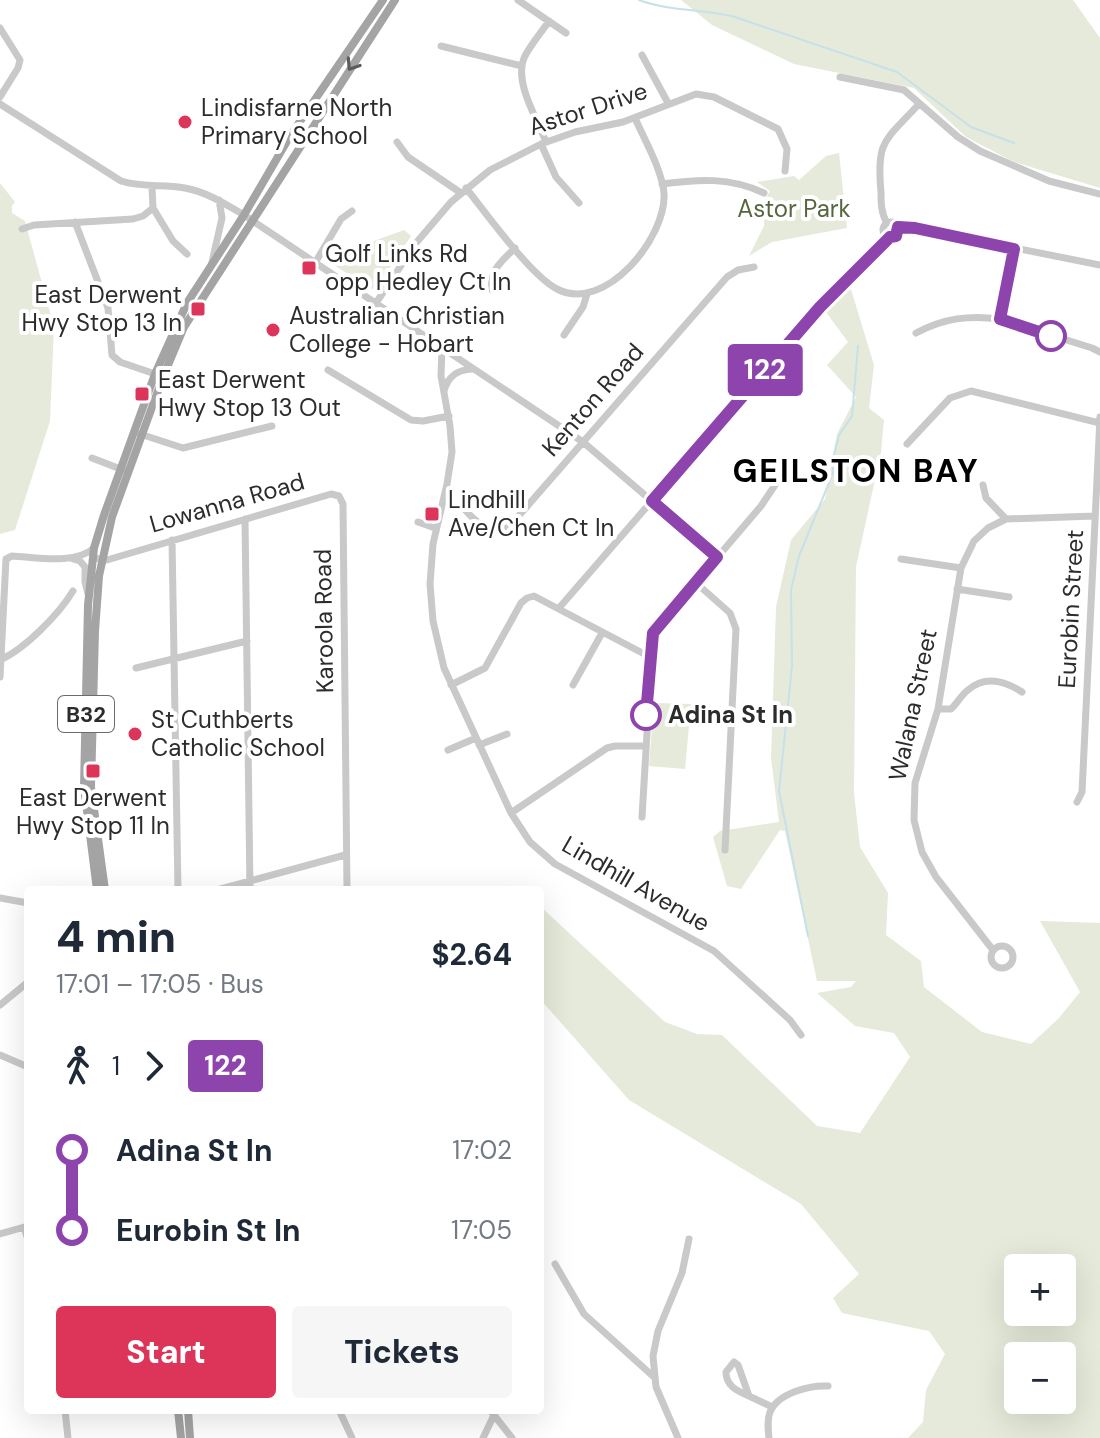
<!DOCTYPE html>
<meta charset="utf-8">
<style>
body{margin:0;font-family:"DM Sans",sans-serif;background:#f6f6f7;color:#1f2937;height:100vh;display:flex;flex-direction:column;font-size:30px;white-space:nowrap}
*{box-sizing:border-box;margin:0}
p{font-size:26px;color:#747a83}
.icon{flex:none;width:44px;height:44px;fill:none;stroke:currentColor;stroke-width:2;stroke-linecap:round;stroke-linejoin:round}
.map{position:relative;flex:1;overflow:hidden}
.drawer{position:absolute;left:24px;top:886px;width:520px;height:528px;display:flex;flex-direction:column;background:#fff;border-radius:8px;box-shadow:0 8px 32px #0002}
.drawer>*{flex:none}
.badge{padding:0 16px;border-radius:6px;font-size:28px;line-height:52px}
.controls{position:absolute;left:1004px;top:1254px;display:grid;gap:16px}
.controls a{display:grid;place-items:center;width:72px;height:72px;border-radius:8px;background:#fff;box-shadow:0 8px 32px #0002;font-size:40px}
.map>.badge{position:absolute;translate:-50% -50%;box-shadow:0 0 0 4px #fff}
.legs{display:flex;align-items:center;gap:12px;height:88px;padding:0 32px;font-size:26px}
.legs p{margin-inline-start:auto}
.overview{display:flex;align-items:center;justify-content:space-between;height:136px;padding:0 32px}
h1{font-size:44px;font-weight:800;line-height:60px}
.action{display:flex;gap:16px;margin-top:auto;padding:16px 32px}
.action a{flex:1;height:92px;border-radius:8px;background:#dd3459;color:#fff;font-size:32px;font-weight:800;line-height:92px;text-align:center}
.action a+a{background:#f6f6f7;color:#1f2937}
ul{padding:0 32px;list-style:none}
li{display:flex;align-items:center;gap:28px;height:80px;font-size:30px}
li i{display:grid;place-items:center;width:12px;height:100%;margin:0 10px;background:currentColor}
li i::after{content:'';width:20px;height:20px;margin:-10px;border:6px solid;border-radius:50%;background:#fff}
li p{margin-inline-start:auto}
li:first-child i{background:linear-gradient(#0000 50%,currentColor 0)}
li:last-child i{background:linear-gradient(currentColor 50%,#0000 0)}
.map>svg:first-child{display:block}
</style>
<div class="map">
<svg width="1100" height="1438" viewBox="0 0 1100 1438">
<rect width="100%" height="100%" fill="#fff"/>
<path fill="#e5eada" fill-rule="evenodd" d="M681,0H1073L1100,38V188L1014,162L966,137L914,88L794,64L712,25Z
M839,153L847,228L772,242L749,256L764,226L765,200L770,191L757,182L794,176L799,180L826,156Z
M0,183L15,202L12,206V213L25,221L54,327L50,421L15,530L0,534Z
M404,230L411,236L377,287L372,289L324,259Z
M850,286L874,365L869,408L884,420L881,452L856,567L854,793L860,847L888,893L886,935L921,961L924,987L982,1032L1031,1044L1059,1018L1080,992L1040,921L1100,923V1438H908L923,1422L926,1390L945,1354L929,1331L842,1313L833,1298L859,1274L801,1204L629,1100L540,999V906L665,1022L697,1034L722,1035L817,1126L860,1133L910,1057L894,1033L855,1026L817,993L851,987L856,981H817L785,831L780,830L741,889L727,886L713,837L720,831L779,822L771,758L776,607L791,540L825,499L837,434L856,397L827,365L848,342L826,312ZM1018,1268H1062V1312H1018ZM1018,1356H1062V1400H1018Z
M654,703L691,704L685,769L649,766Z"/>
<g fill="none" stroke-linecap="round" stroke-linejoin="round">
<path stroke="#c7e0e9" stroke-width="2" d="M639,0C668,11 701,9 732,16L897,72L971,127L1014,143
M833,459L839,435L852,416L858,346
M808,936L779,791L792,666L791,590L799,556L833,473V462"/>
<path stroke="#c9c9c9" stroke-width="7" d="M518,0L566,33
M0,28L20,60L18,68L0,97
M441,46L522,66
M642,55L668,103
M840,77L904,90L958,137L980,151L1049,181L1100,194
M0,104L121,181C143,188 163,184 185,188C207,192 225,204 244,215L583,442L717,557
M397,142L408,157L461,193
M546,142C537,118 514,83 524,58C530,45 541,33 549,21
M541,144L556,177L579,203
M662,184C699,179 730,177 764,193
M152,187L153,208L173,241L187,254
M466,188C486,213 531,276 557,289C605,314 667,237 664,193C662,170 644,139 635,118
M75,222L108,308L112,355L120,362L158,375
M883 230a8 8 0 1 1 16 0a8 8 0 1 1-16 0Z
M887,223C881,213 881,203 881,192C876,140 885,141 919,104
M898,227L915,228L1100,265
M22,229L34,225L133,219L143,216L153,208
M1014,249L1000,319L1092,348L1100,352
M212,262L222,218L219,200
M315,263L341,219L352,211
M492,290C489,270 502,261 515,248
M376,303L416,243L451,202L490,170L541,144L575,132L623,122L696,94L714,97L778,129L787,149L785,171
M916,333C944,318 969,315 1000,319
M564,335L583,307L587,294
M442,347L441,376L450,426L452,452L447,484L433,544L430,584L433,621L444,668L511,813L530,842L555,864L714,951L790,1020L801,1035
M328,370L411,420L423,421L449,416
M444,391C448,376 457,370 472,369
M140,434L183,448L272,426
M907,444L950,398L971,391L1100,423
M92,458L123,470
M983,485L986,498L1006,519
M461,505C472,519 492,538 509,527L727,277L738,270L754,267
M245,519L250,890
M418,522L435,528
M172,540L178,890
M93,558L107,560L331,494L339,496L343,504L347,890
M73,559L80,561L85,567V582L88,594
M901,559L961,568
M695,582L730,613L736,629L725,850
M957,589L1009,597
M559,608L814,314L890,237
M0,660C25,649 59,614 73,591
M136,668L247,641
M0,677L6,559L12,556C36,557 75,565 94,548
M451,685L485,668L521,603L527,598L534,596L650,657
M573,685L602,633
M938,709H951C957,704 961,695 968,690C985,675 1005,681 1022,692
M479,745L507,734
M448,750L476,738
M1077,802L1082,792L1100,417
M511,813L607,748L615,746H645
M642,817L653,633L761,506L779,479
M217,890L345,855
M0,898L28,903
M991 957a11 11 0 1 1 22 0a11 11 0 1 1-22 0Z
M993,950L936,877L922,852L914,820L915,783L938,709L961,568L974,541L988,528L1006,519L1095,516
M0,1005L28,982
M0,1055L28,1067
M24,1227L28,1240
M0,1234L28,1226
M555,1264L584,1314L655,1378
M749,1396C737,1391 726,1386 726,1372L734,1362L738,1365L749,1396L772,1407
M65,1410L68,1438
M339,1410L352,1438
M490,1410L512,1438
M483,1438L494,1415
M678,1438L656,1387L653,1356L658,1331L682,1273L689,1239
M769,1438C768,1429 767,1420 770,1412C778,1393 810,1385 828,1386"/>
<path stroke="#a4a4a4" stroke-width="8" d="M97,890L84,787L88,605L94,548L104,515L155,374L187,303L244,215L290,136L383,0
M105,890L91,787L95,631L99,576L112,517L163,377L184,327L395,0
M178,1410L181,1438
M188,1410L190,1438"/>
</g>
<defs><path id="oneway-chevron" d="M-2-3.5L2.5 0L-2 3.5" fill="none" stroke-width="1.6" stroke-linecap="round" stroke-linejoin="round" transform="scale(2)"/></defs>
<use stroke="#5c5c5c" href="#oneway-chevron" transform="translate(352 65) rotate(123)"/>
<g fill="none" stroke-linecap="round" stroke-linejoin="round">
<g stroke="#fff" stroke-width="18">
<path id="line-1" d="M646,715L653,633L717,557L652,501L820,307L890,237L896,236L898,227L915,228L1014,249L1000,319L1051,336"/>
</g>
<use href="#line-1" stroke="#8e44ad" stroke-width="12"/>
</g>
<g fill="#dd3459" stroke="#fff" stroke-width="3">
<circle cx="185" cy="122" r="8"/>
<rect x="301" y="260" width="16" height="16" rx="4"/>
<rect x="190" y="301" width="16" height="16" rx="4"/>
<circle cx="273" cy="330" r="8"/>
<rect x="134" y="386" width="16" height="16" rx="4"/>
<rect x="424" y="506" width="16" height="16" rx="4"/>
<circle cx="135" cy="734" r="8"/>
<rect x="85" y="763" width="16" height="16" rx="4"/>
</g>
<g fill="#fff" stroke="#8e44ad" stroke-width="4">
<circle cx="1051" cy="336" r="14"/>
<circle cx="646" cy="715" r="14"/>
</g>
<g text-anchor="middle" stroke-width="8" stroke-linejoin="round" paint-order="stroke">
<rect fill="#fff" stroke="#6b6b6b" stroke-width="2" x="58" y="696" width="56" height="36" rx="6"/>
<g font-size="22" font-weight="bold" fill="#2c2c2c">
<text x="86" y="722">B32</text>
</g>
<g font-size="24" fill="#2c2c2c" stroke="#fff" text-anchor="start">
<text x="201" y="116">Lindisfarne North<tspan x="201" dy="28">Primary School</tspan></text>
<text x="325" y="262">Golf Links Rd<tspan x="325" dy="28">opp Hedley Ct In</tspan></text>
<text x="182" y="303" text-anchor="end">East Derwent<tspan x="182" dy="28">Hwy Stop 13 In</tspan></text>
<text x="289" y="324">Australian Christian<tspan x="289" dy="28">College - Hobart</tspan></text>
<text x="158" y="388">East Derwent<tspan x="158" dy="28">Hwy Stop 13 Out</tspan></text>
<text x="448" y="508">Lindhill<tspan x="448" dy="28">Ave/Chen Ct In</tspan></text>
<text x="151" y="728">St Cuthberts<tspan x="151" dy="28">Catholic School</tspan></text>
<text x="93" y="806" text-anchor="middle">East Derwent<tspan x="93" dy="28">Hwy Stop 11 In</tspan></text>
</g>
<g font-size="24" fill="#2c2c2c" stroke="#fff">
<text transform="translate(588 109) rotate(-18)" y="8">Astor Drive</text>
<text transform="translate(593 400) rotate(-49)" y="8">Kenton Road</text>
<text transform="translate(227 503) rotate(-16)" y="8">Lowanna Road</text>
<text transform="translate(1071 609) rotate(-87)" y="8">Eurobin Street</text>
<text transform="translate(324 621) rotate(-91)" y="8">Karoola Road</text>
<text transform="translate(913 705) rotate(-78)" y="8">Walana Street</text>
<text transform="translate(636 884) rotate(30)" y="8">Lindhill Avenue</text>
</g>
<g font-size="24" fill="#55663c" stroke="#fff">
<text x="794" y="217">Astor Park</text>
</g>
<g font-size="24" font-weight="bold" fill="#2c2c2c" stroke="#fff" text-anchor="start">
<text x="668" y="723">Adina St In</text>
</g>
<g font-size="32" font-weight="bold" letter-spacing="2" fill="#000" stroke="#fff">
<text x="856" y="482">GEILSTON BAY</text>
</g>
</g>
</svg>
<div class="controls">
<a>+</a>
<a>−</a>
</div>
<b class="badge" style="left:765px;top:370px;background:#8e44ad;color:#fff">122</b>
<section class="drawer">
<div class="overview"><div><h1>4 min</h1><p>17:01 – 17:05 · Bus</p></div><b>$2.64</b></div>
<div class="legs"><svg class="icon" aria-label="walk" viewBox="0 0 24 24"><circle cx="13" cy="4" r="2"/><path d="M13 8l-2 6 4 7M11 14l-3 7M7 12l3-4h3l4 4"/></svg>1<svg class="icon" aria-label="forward" viewBox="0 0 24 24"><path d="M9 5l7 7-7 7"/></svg><b class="badge" style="background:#8e44ad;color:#fff">122</b></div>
<ul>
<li><i style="color:#8e44ad"></i><b>Adina St In</b><p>17:02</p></li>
<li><i style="color:#8e44ad"></i><b>Eurobin St In</b><p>17:05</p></li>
</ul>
<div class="action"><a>Start</a><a>Tickets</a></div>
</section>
</div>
